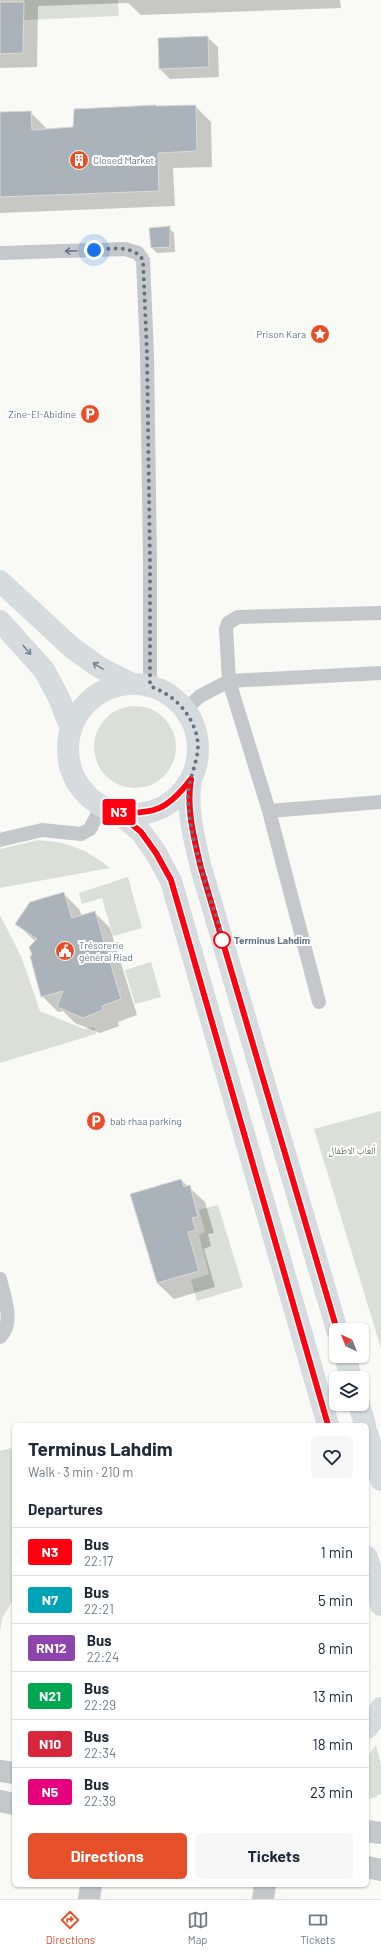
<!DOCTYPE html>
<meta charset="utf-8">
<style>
body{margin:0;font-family:Barlow,"Noto Naskh Arabic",sans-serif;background:#f6f6f7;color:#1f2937;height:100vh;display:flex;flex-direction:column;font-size:15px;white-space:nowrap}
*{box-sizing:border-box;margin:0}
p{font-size:13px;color:#747a83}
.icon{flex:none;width:22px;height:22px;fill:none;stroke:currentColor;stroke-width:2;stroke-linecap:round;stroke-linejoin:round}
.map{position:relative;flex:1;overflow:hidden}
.side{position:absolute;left:12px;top:1423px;width:357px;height:464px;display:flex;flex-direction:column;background:#fff;border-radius:6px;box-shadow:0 1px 3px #0004}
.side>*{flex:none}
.badge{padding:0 8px;border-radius:3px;font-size:14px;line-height:26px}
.needle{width:26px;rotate:317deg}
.fabs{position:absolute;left:329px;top:1323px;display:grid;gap:8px}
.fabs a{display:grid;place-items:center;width:40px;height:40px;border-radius:6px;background:#fff;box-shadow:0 1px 3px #0004;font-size:20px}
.you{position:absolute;width:20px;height:20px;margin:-10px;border:3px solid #fff;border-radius:50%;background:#1a73e8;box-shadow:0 0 0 6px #1a73e833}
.map>.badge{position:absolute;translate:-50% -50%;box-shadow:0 0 0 2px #fff}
h2{padding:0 16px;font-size:15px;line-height:36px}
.round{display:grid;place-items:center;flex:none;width:42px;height:42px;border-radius:6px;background:#f6f6f7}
.headline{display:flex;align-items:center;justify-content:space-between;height:68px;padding:0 16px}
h1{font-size:19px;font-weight:700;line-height:30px}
.cta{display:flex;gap:8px;margin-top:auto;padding:8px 16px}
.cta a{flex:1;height:46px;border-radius:6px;background:#e54f2a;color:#fff;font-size:16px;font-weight:700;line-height:46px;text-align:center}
.cta a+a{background:#f6f6f7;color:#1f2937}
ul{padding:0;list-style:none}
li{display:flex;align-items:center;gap:12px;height:48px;padding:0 16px;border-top:1px solid #e0e1e3}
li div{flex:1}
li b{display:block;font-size:15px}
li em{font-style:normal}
li .badge{min-width:44px;font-weight:700;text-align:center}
.tabs{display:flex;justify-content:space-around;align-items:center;height:56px;border-top:1px solid #e0e1e3;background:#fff;font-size:11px;color:#747a83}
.tabs a{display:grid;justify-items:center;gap:2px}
.tabs .active{color:#e54f2a}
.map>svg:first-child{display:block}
</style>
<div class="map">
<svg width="381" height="1899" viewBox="0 0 381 1899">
<rect width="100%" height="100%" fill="#f9f9f6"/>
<path fill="#dae0d7" d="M24,0H118L119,16L23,20Z
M94 747a41 41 0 1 1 82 0a41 41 0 1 1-82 0Z
M38,840C68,842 86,849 110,868L0,888V849Z
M128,877L142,928L113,936L102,898L82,904L79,893Z
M0,915L21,956L40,1011L84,1029L94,1027L96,1034L0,1063Z
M151,962L161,997L135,1004L125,970Z
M381,1111V1348L314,1129Z
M218,1205L243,1287L197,1301L191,1280L209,1274L199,1235L205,1232L199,1210Z
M11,1448L14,1459V1599L2,1618L0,1633V1451Z
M376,1745L381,1765V1793L376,1797L367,1799V1757Z"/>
<path fill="#0003" d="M0,0H340L341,8L141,15L128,3L38,6L37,67L0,68Z
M207,37L218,47L219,77L170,79L160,69Z
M195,106L211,122L212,167L173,168L175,206L0,213V113L30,112L46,128V130L74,128L157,107Z
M169,228L174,233L175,252L157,253L152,248Z
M63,893L79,909L82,916L94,912L110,928L137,1015L118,1022L119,1026L100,1033L75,1023L63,1011L58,1012L42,996L33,956L36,942L17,924Z
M181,1180L205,1202L214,1233L208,1234L211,1246L204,1249L215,1287L174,1299L157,1283Z"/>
<path fill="#aab3b9" stroke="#dadad8" d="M0,2H24L23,53L0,54Z
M208,36L209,67L159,69L158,38Z
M156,105V106L196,105L197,151L158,153L159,191L0,197V112L31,111L32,130L73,127L74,109Z
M170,226V247L151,248L149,228Z
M64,892L72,918L95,911L121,999L102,1006L103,1010L83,1018L57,1007L63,991L41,997L30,956L32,955L29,947L37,939L15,924L30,902Z
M181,1179L184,1187L190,1185L198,1217L192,1218L196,1230L188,1232L199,1271L157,1283L130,1194Z"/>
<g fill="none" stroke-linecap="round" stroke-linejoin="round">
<path stroke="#c4c8cb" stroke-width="14" d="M0,253L125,249L138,253L143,260L147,354L150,562V686
M185,710L200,696L229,681L381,673
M269,811L381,802
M0,840L42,830L81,834L90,829L102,806
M319,1002L269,811L229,681L226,629L228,623L238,617L381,613
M0,1279C4,1297 15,1322 0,1337"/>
<path stroke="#c4c8cb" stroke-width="22" d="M89,1899L91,1885
M263,1899L265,1885"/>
<path stroke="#c4c8cb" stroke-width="22" d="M0,1771L14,1773
M0,1801L14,1804
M367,1831L381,1833
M367,1867L381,1870"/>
<path stroke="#d6dbde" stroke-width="22" d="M0,581L71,647L99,667L132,684
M0,621L44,670L59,698L71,729
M68 749a65 65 0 1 1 130 0a65 65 0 1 1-130 0Z
M191,779C186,809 194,838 201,868L337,1330
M117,812L141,832L156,853L171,881L328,1425
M345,1356L351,1378
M359,1404L365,1425
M367,1433L381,1480
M367,1557L381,1605
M367,1728L381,1708"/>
</g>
<defs><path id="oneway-shaft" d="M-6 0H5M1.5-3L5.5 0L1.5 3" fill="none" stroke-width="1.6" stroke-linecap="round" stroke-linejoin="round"/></defs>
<use stroke="#687985" href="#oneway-shaft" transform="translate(71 251) rotate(178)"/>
<g stroke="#74848f">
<use href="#oneway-shaft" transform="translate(27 650) rotate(50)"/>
<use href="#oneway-shaft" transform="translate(98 666) rotate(-148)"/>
</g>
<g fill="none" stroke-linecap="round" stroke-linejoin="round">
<g stroke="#fff" stroke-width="9">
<path id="line" d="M328,1425L171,880L156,853L141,832L117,812C155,815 168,809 191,779C186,809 194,838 201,868L337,1330"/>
</g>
<use href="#line" stroke="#f01" stroke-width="6"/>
<path stroke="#637581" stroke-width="4" stroke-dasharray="0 7.2" d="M94,250C110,249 133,244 143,260L147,354L150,562V686C170,694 184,705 193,725C206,753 189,770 188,796C188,828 202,871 211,902C215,914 221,928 222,940"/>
</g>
<defs>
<g id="building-disc" transform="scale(1)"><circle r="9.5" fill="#e54f2a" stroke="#fff"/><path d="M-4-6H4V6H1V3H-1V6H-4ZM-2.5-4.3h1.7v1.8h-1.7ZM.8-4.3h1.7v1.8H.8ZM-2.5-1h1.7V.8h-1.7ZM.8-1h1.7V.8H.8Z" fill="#fff"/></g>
<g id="sight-disc" transform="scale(1)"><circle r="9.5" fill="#e54f2a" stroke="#fff"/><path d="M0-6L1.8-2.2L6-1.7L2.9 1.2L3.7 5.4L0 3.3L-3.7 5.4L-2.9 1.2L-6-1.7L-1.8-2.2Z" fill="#fff"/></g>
<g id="parking-disc" transform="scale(1)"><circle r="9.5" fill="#e54f2a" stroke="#fff"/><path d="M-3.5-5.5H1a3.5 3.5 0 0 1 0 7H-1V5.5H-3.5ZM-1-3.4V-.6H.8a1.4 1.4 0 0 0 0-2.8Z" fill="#fff"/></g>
<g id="civic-disc" transform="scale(1)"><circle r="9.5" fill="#e54f2a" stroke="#fff"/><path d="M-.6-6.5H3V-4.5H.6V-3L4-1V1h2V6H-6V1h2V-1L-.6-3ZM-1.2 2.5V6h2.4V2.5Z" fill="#fff"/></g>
</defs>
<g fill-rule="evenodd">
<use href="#building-disc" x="79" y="160"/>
<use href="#sight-disc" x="320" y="334"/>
<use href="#parking-disc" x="90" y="414"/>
<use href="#civic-disc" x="65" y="951"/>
<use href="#parking-disc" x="96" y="1121"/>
</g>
<circle fill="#fff" stroke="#f01" stroke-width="2" cx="222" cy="940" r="8"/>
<g text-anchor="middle" stroke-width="4" stroke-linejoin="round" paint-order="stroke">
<g font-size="10" fill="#637581" stroke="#fff" text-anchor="start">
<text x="93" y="164">Closed Market</text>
<text x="306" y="338" text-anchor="end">Prison Kara</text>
<text x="76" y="418" text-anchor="end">Zine-El-Abidine</text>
<text x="79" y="949">Trésorerie<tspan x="79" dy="12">général Riad</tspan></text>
<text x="110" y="1125">bab rhaa parking</text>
</g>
<g font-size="10" font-weight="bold" fill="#637581" stroke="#fff" text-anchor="start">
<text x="234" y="944">Terminus Lahdim</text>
</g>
<g font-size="10" fill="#677962" stroke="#fff">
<text x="352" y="1154">ألعاب الاطفال</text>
</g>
</g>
</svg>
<div class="fabs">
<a><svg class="needle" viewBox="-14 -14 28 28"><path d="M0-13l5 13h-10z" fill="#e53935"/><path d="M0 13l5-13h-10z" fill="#747a83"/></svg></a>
<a><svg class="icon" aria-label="layers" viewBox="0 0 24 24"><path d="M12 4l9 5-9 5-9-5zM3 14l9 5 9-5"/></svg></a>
</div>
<div class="you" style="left:94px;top:250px"></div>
<b class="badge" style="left:119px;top:812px;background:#f01;color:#fff">N3</b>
<section class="side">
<div class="headline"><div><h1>Terminus Lahdim</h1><p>Walk · 3 min · 210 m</p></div><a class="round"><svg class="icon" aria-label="heart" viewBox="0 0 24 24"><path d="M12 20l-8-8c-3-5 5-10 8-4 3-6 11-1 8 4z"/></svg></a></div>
<h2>Departures</h2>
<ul>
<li><span class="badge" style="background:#f01;color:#fff">N3</span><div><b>Bus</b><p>22:17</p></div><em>1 min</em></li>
<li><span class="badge" style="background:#00a3b4;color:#fff">N7</span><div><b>Bus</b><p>22:21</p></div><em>5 min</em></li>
<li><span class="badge" style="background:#8e44ad;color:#fff">RN12</span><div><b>Bus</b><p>22:24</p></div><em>8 min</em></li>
<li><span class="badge" style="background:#00a651;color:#fff">N21</span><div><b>Bus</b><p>22:29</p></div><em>13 min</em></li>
<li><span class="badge" style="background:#d7263d;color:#fff">N10</span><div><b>Bus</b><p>22:34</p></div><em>18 min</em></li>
<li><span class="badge" style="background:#e6007e;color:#fff">N5</span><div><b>Bus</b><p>22:39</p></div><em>23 min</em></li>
</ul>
<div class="cta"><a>Directions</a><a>Tickets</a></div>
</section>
</div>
<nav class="tabs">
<a class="active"><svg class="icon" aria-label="directions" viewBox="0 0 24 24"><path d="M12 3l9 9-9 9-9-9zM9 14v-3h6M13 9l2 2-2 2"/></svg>Directions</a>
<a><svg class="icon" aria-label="map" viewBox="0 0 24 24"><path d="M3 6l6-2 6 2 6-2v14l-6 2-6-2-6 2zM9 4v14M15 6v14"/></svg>Map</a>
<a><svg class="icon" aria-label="tickets" viewBox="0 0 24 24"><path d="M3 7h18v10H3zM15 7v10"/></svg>Tickets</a>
</nav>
